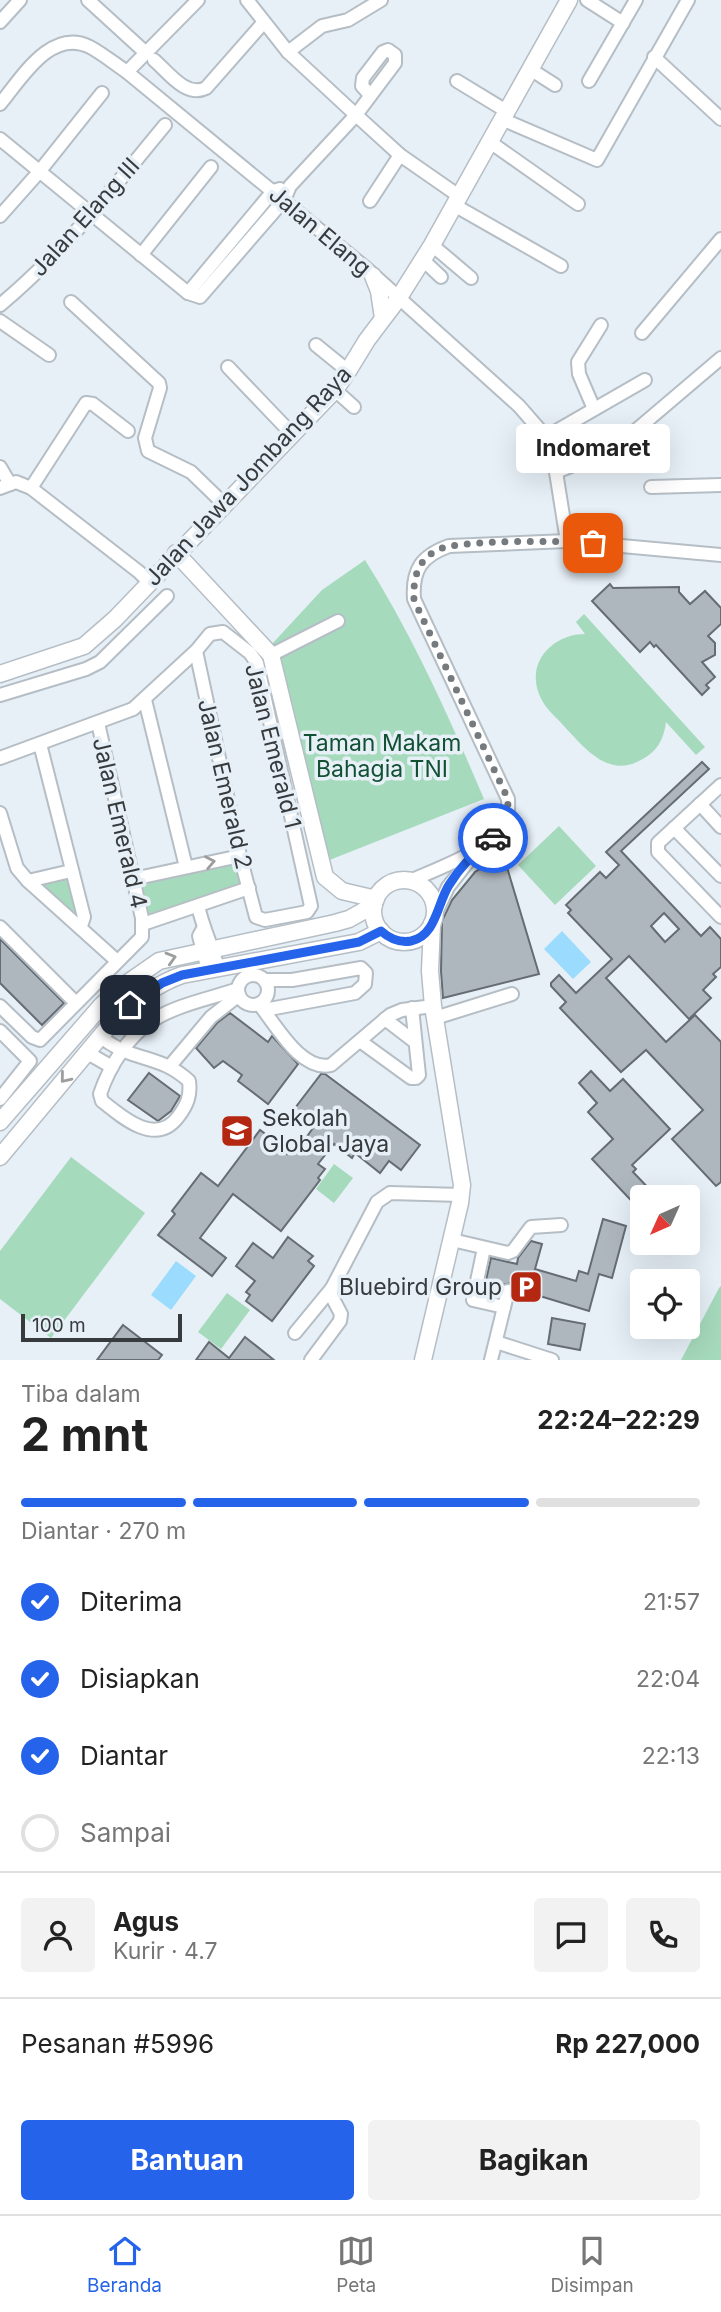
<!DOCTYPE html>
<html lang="id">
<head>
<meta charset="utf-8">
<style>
  body { margin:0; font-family:Inter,sans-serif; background:#f2f2f2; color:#222; height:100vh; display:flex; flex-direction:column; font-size:26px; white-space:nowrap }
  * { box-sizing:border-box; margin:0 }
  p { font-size:23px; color:#767676 }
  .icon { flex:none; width:38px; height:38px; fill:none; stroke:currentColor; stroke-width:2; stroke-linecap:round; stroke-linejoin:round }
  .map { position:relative; height:1360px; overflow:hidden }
  .drawer { display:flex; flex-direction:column; background:#fff; flex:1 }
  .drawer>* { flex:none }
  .needle { width:46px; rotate:225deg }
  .tools { position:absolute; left:630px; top:1185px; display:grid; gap:14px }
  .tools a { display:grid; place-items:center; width:70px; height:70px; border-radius:7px; background:#fff; box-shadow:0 7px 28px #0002; font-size:35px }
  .scale { position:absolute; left:21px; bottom:18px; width:161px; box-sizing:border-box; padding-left:7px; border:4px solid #373b3e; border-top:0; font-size:19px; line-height:24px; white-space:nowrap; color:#373b3e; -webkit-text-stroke:5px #e7f0f7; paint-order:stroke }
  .pin { position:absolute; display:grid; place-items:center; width:60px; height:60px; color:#fff; margin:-30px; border-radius:14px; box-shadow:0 4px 10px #0006 }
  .courier { position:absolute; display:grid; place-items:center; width:70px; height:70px; margin:-35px; border:5px solid #2563eb; border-radius:50%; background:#fff; color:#222; box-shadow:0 2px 9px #0007 }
  .bubble { position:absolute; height:49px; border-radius:7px; background:#fff; box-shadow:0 7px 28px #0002; font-size:23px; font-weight:700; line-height:49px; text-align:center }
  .overview em { font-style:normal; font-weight:700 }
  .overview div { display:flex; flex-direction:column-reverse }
  .overview { display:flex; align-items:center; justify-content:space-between; height:119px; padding:0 21px }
  h1 { font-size:46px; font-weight:700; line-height:52px }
  .bar { display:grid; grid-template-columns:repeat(4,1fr); gap:10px 7px; align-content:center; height:84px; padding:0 21px }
  .bar i { height:9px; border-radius:5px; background:#e0e0e0 }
  .bar .current { background:#2563eb }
  .bar p { grid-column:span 4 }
  .line { display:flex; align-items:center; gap:18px; padding:0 21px; border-top:2px solid #e0e0e0 }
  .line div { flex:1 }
  .round { display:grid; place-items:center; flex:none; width:74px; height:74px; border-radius:7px; background:#f2f2f2 }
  ol { padding:0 21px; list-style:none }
  li { display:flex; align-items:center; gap:21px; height:77px }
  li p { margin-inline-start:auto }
  li .icon { padding:7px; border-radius:50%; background:#2563eb; color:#fff; stroke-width:4 }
  li:last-child { color:#767676 }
  li i { width:38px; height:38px; border:4px solid #e0e0e0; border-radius:50% }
  .primary-button { display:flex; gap:14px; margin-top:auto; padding:14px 21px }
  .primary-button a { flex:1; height:80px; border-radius:7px; background:#2563eb; color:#fff; font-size:28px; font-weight:700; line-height:80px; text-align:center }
  .primary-button a+a { background:#f2f2f2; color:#222 }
  .dock { display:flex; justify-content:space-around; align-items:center; height:98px; border-top:2px solid #e0e0e0; background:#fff; font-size:19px; color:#767676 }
  .dock a { display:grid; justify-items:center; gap:4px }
  .dock .current { color:#2563eb }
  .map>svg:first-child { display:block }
  .green { fill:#a6dabc }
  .water { fill:#9bdcfe }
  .building { fill:#afb7be; stroke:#656d73; stroke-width:2; fill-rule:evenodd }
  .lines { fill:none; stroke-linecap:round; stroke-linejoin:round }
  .minor-casing { stroke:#b6bec5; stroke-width:16 }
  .major-casing { stroke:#b6bec5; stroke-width:19 }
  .minor { stroke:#fff; stroke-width:12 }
  .major { stroke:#fff; stroke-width:16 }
  .oneway { stroke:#9b9d9e }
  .done { stroke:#757a7f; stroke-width:7; stroke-dasharray:0 12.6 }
  .route { stroke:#2563eb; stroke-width:9 }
  .labels { text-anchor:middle; stroke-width:7; stroke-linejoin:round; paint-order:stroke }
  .street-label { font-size:23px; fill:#373b3e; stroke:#e7f0f7 }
  .park-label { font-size:23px; fill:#125034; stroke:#e7f0f7 }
  .poi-label { font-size:23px; fill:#373b3e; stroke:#e7f0f7; text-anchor:start }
</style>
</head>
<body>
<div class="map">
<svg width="721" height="1360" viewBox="0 0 721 1360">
  <rect width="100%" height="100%" fill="#e7f0f7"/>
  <!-- green -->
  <g class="green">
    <path d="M365,560C413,636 449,717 484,799L327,861L272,644L322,590Z"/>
    <path d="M584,614L705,747L696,755L666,722C664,739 657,752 641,760C607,779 583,746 562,724C554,715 543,706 539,694C526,661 554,634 585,634L576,622Z"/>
    <path d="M559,826L596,866L555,905L518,865Z"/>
    <path d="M240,856L249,888L143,924L133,879Z"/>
    <path d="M71,871L84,917L78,925L28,881Z"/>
    <path d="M71,1157L145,1213L51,1338L0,1299V1251Z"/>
    <path d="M334,1164L353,1178L334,1203L316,1189Z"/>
    <path d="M721,1286V1360H681L719,1288Z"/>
    <path d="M227,1293L250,1310L221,1349L198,1332Z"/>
  </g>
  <!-- water -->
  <g class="water">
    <path d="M562,931L591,962L573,979L544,949Z"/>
    <path d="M176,1261L196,1276L171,1310L151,1295Z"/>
  </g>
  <!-- building -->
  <g class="building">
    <path d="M610,584L613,588L679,587V592L690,604L705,591L721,608V624L708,636L715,643V655L702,662L715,677L706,685L709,688L702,695L656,645L654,647L650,642L640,652L592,601Z"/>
    <path d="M702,762L709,769L621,851L701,936L710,927L721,939V967L713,974L716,977L703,990L711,998L689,1019L629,956L606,978L666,1042L695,1015L721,1042V1182L716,1186L672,1139L703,1110L646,1050L621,1072L560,1008L566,1002L551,986V983L559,975L576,993L612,959L568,913L571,910L566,905L600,872L606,878L619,865L606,852ZM664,913L679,929L665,942L651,926Z"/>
    <path d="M503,854L539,974L443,998L441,971L442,921L452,900L475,872Z"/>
    <path d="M0,939L64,1003L42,1025L0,983Z"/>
    <path d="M230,1013L268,1042L272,1036L298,1064L268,1104L238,1081L242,1075L223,1061L214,1068L196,1048L217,1023Z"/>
    <path d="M591,1071L610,1091L623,1079L670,1129L632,1165L636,1169L633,1172L657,1197H642V1212L592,1159L613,1139L588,1112L597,1103L579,1083Z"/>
    <path d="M149,1073L180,1096L171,1111L158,1121L128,1100Z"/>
    <path d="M321,1074H325L420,1145L401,1170L389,1161L380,1173L355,1153L352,1158L334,1144L318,1164L325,1169L318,1178L320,1180L281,1231L233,1194L200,1238L226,1258L212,1276L158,1235L175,1214L172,1211L201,1173L218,1186L260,1130L272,1139L270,1141L287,1154L294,1145L298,1149L313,1128L292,1112Z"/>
    <path d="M603,1219L626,1226L612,1278L599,1274L589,1311L517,1289L511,1283L502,1285L486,1280L491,1258L517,1264L518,1258L531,1241L542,1244L535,1269L576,1281L579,1271L588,1274Z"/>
    <path d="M288,1237L313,1256L308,1261L314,1266L272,1321L246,1301L250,1295L246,1292L255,1281L236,1266L253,1243L273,1258Z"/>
    <path d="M552,1318L585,1324L580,1350L548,1344Z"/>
    <path d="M123,1325L162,1355L158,1360H97Z"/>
    <path d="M245,1337L274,1360H196L209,1342L229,1358Z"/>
  </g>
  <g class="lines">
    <defs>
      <g id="minor">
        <path d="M88,0L146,53"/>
        <path d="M247,0L288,52L356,115L400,155L459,196"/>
        <path d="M587,0L623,23"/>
        <path d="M0,22L20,0"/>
        <path d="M288,52L322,26L348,20L381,0"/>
        <path d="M654,57L721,119"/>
        <path d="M154,60C168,72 186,98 206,88L264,22"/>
        <path d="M530,69L555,85"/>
        <path d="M127,72L198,0"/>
        <path d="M457,81L508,112"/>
        <path d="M589,81L636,0"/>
        <path d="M0,104C21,79 51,27 90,47C103,54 115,64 127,72L367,269L519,406L546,437L556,472L567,541"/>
        <path d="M504,120L597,160L688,0"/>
        <path d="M0,139L188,293L200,297L284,200L290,186L356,115L395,63V55L388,50L383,52L363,78L362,86L370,95"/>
        <path d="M490,142L578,204"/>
        <path d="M370,201L400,155"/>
        <path d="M454,205L561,266"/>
        <path d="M0,216L39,172L102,93"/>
        <path d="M432,245L471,278"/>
        <path d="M141,255L211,167"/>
        <path d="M423,260L441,277"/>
        <path d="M188,293L273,191L280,189"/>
        <path d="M71,302L159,383L160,388L145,438L148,451L191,472L225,505"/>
        <path d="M0,305C63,253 113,188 165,125"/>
        <path d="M0,321L49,355"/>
        <path d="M642,333L721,239"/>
        <path d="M316,345L348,371"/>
        <path d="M228,367L292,434"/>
        <path d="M335,390L354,407"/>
        <path d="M594,409L579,374L578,362L601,325"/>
        <path d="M546,437L645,380"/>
        <path d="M0,467L10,484"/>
        <path d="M556,472L596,456L628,437L721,358"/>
        <path d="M651,487L721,485"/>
        <path d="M0,488L16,482L31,488L139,572L149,582"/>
        <path d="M31,488L86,403L93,404L128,431"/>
        <path d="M271,655L338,621"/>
        <path d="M0,695L86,669L100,662L167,596"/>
        <path d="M145,700L186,867"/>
        <path d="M40,744L84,917L82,923L78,925"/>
        <path d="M0,758L133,709L196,651L210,634L223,632L250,653L257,663L311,906L307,912L265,920L256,917L240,856L196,651"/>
        <path d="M721,785L658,843V852L721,917"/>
        <path d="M700,804L721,827"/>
        <path d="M0,813L17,868L28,881L117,961"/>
        <path d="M674,828L721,876"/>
        <path d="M133,879L240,856"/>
        <path d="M28,881L71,871"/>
        <path d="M410,881C436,869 495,849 506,821C509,814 508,807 508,799L414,599C412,570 421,556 449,546L567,541L721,555"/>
        <path d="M198,906C203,928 212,946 218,968"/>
        <path d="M434,917L448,887L474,854"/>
        <path d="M143,924L249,888"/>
        <path d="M0,927L76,1003"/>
        <path d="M203,929L199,936L208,970"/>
        <circle cx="253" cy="990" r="15"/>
        <path d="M259,1004C276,1025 301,1072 331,1065L390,1015L402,1010L433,1006"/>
        <path d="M0,1006L32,1037L40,1040L142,937V918L98,723"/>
        <path d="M264,1010L355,993L365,984L366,973L361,968L292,980H265"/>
        <path d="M435,1018L512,994"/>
        <path d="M385,1019L415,1042"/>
        <path d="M0,1031L30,1061L0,1099"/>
        <path d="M99,1037C107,1041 115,1047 124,1051C150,1061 167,1061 189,1081C191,1096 187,1105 178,1117C156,1146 124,1119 102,1101L100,1094C109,1067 129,1034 155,1019C177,1005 212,998 238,989"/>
        <path d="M360,1041L411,1078H416L419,1075L412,1008"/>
        <path d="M86,1052L112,1067"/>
        <path d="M170,1066L211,1017L239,995"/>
        <path d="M452,1240L508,1253L513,1251L531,1227L561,1225"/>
        <path d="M484,1248L473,1300L504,1307"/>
        <path d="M295,1333L332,1288"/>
        <path d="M496,1342L552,1360"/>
        <path d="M311,1360L340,1321L341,1314L331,1295L332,1288L377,1202L390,1193L461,1195"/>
        <path d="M491,1360L508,1291"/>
      </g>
      <g id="major">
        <path d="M373,276L379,291L383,318"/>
        <path d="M176,553L271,655L325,877L342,891L376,899"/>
        <path d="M0,674L84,646L115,619L335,390L348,371L367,340L398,299L432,245L569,0"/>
        <circle cx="404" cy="911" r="31"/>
        <path d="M0,1122L101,1006L123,986L159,961L335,923L349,919L374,905"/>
        <path d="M0,1157L115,1019C135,1001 156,984 182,975L359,942L381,931"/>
        <path d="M423,1360L460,1203L462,1185L433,1006L430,971L432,924"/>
      </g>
    </defs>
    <!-- minor casing -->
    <use href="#minor" class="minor-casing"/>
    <!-- major casing -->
    <use href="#major" class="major-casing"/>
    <!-- minor -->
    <use href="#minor" class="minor"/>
    <!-- major -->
    <use href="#major" class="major"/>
  </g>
  <!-- one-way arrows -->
  <defs><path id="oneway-chevron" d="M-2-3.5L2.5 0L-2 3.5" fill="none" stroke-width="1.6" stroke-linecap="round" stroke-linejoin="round" transform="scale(1.75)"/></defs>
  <g class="oneway">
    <use href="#oneway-chevron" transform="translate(210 862) rotate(-11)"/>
    <use href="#oneway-chevron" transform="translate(171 958) rotate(-16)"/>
    <use href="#oneway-chevron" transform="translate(65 1078) rotate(129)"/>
  </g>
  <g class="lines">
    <!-- done -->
    <path class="done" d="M493,838C505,826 508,816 508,799L414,600C413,578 417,561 437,550C458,539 566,541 593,543"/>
    <!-- route -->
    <path class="route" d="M130,1005L162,983L182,975L359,942L381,931C390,939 399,943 411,941C436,936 437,904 449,885C460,867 476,851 493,838"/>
  </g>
  <!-- icons -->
  <defs>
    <symbol id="school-square" viewBox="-11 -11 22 22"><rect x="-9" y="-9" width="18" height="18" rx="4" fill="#b42710" stroke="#e7f0f7"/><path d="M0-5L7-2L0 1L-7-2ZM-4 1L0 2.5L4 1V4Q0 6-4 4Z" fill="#fff"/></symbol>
    <symbol id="parking-square" viewBox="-11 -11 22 22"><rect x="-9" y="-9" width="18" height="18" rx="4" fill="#b42710" stroke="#e7f0f7"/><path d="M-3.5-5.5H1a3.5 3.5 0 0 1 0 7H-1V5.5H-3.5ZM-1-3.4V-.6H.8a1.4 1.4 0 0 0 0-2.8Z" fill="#fff"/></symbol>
  </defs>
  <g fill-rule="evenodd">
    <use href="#school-square" x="218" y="1112" width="38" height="38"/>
    <use href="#parking-square" x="507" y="1268" width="38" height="38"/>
  </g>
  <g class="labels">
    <!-- street labels -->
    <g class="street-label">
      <text transform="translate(85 217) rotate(-48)" y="8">Jalan Elang III</text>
      <text transform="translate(320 231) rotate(40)" y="8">Jalan Elang</text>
      <text transform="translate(248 476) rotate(-47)" y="8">Jalan Jawa Jombang Raya</text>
      <text transform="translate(273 746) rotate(76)" y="8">Jalan Emerald 1</text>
      <text transform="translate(225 784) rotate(77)" y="8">Jalan Emerald 2</text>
      <text transform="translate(120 823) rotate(77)" y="8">Jalan Emerald 4</text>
    </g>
    <!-- park labels -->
    <g class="park-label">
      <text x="382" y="751">Taman Makam<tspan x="382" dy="26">Bahagia TNI</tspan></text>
    </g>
    <!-- poi labels -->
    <g class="poi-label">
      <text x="262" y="1126">Sekolah<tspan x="262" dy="26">Global Jaya</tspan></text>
      <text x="502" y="1295" text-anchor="end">Bluebird Group</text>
    </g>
  </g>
</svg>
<div class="tools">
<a><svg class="needle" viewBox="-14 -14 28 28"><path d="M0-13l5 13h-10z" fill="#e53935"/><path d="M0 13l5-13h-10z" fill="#767676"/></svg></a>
<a><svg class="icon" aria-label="locate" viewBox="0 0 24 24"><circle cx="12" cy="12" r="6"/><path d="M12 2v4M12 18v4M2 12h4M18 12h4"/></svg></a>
</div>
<div class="scale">100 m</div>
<div class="pin" style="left:593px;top:543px;background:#ea580c"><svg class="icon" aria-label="bag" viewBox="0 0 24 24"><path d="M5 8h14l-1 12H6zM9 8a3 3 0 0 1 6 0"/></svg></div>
<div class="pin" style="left:130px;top:1005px;background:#1f2937"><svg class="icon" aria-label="home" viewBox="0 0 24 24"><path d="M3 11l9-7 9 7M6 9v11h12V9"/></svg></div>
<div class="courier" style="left:493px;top:838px"><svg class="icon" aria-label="car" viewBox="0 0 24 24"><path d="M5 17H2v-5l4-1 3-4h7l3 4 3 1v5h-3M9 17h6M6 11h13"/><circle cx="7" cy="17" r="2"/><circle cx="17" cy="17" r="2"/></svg></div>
<div class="bubble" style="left:516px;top:424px;width:154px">Indomaret</div>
</div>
<section class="drawer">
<div class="overview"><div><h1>2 mnt</h1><p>Tiba dalam</p></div><em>22:24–22:29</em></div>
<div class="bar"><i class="current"></i><i class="current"></i><i class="current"></i><i></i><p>Diantar · 270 m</p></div>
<ol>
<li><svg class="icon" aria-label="check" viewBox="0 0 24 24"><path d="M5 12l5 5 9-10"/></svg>Diterima<p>21:57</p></li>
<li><svg class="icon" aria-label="check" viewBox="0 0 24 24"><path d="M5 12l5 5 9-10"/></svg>Disiapkan<p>22:04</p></li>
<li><svg class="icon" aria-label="check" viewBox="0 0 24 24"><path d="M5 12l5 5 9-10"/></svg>Diantar<p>22:13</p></li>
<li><i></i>Sampai</li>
</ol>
<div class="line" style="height:126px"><a class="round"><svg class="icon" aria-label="person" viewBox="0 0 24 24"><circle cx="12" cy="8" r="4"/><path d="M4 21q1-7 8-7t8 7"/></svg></a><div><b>Agus</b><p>Kurir · 4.7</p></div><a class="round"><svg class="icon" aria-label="chat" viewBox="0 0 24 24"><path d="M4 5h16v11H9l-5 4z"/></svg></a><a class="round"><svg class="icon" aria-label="phone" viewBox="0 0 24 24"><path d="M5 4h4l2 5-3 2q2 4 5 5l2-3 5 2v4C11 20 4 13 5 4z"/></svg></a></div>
<div class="line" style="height:91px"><div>Pesanan #5996</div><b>Rp 227,000</b></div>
<div class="primary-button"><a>Bantuan</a><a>Bagikan</a></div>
</section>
<nav class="dock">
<a class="current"><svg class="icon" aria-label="home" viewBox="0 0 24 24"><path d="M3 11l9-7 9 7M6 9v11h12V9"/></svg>Beranda</a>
<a><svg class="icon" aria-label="map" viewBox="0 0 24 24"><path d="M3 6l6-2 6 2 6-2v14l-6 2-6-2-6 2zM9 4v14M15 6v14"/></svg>Peta</a>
<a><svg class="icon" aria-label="saved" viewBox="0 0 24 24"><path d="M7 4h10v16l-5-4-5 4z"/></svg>Disimpan</a>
</nav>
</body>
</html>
